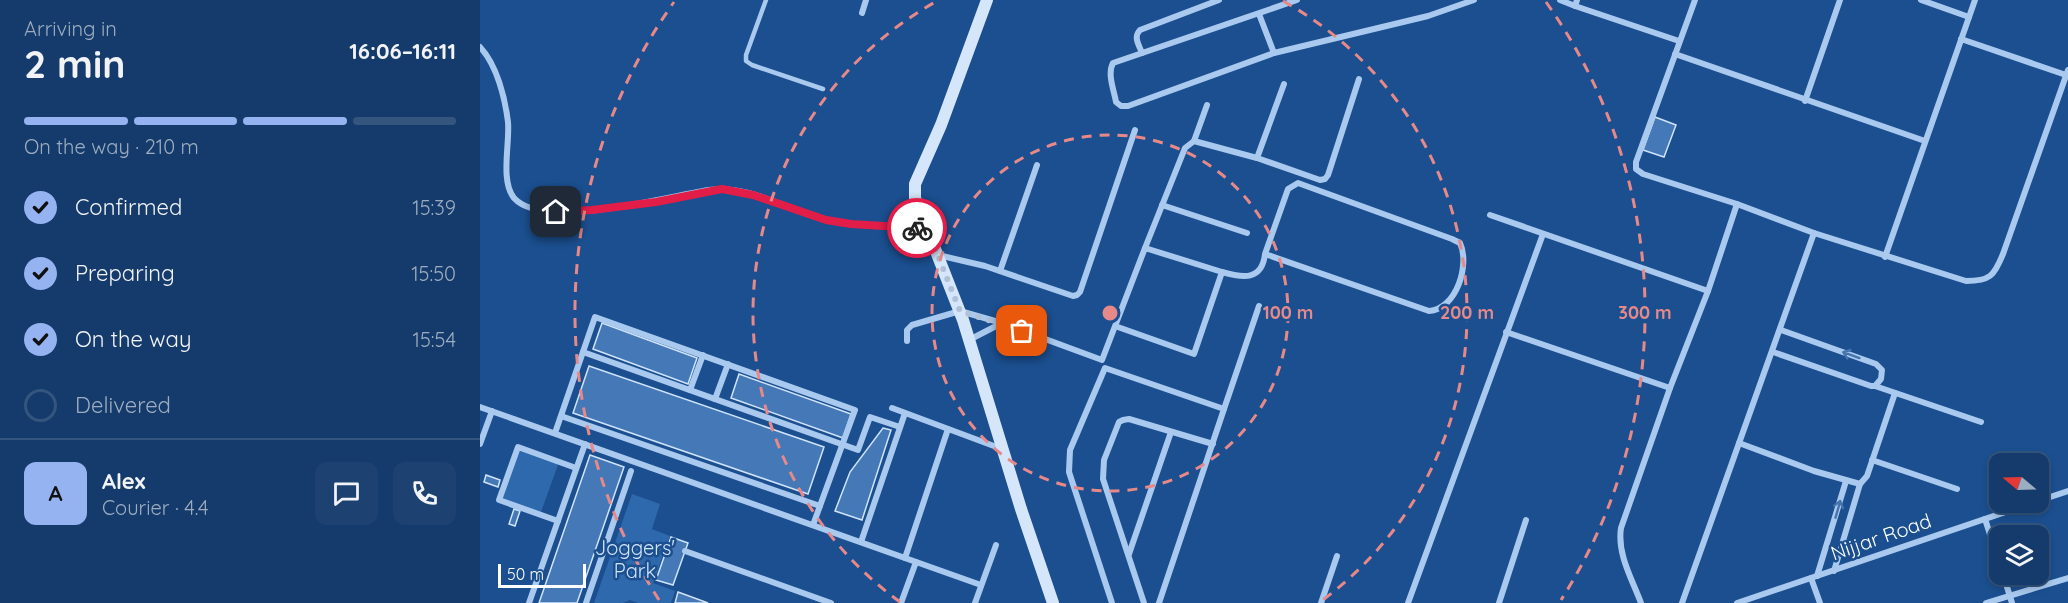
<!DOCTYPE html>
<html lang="en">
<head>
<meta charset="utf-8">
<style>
  body { margin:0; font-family:Quicksand,sans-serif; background:#1d4271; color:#f1f3f6; height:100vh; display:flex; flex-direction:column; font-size:22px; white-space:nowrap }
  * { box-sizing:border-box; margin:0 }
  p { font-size:20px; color:#9dadc1 }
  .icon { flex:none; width:33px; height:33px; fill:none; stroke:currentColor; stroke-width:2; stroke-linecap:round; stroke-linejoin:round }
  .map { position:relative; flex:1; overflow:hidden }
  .sheet { display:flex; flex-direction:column; background:#143b6b; width:480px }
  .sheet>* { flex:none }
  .needle { width:39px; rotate:289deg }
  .tools { position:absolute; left:1509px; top:453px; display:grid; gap:12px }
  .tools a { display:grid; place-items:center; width:60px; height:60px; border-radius:12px; background:#143b6b; box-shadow:0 3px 9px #0003,0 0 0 2px #33557e; font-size:30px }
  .scale { position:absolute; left:18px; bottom:15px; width:88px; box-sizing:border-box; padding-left:6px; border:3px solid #fff; border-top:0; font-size:16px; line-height:21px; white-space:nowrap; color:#fff; -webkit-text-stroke:4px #1b4f8f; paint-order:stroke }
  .pin { position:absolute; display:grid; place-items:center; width:51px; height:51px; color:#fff; margin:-26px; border-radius:12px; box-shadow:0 3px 9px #0006 }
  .courier { position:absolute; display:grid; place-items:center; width:60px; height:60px; margin:-30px; border:4px solid #e11d48; border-radius:50%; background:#fff; color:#222; box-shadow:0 2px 8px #0007 }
  .headline em { font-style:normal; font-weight:700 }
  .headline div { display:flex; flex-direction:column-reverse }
  .headline { display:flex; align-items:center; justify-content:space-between; height:102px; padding:0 24px }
  h1 { font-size:39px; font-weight:700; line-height:45px }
  .bar { display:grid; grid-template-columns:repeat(4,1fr); gap:9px 6px; align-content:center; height:72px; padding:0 24px }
  .bar i { height:8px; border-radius:4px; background:#33557e }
  .bar .current { background:#95b2f1 }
  .bar p { grid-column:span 4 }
  .line { display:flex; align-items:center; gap:15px; padding:0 24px; border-top:2px solid #33557e }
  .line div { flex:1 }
  .round { display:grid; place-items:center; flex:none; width:63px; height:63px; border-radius:12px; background:#1d4271 }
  ol { padding:0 24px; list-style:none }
  li { display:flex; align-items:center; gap:18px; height:66px }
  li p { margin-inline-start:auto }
  li .icon { padding:6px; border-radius:50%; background:#95b2f1; color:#111; stroke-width:4 }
  li:last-child { color:#9dadc1 }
  li i { width:33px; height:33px; border:3px solid #33557e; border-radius:50% }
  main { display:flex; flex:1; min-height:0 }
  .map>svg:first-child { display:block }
  .green { fill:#2e69ad }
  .building { fill:#4478b7; stroke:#cfe3fa; stroke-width:1.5 }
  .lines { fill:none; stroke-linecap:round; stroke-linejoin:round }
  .lane { stroke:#a9c9ee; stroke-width:4.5 }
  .street { stroke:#a9c9ee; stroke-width:6 }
  .secondary { stroke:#d6e6fa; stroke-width:12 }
  .oneway { stroke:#4674ac }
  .done { stroke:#afc1d8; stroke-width:6; stroke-dasharray:0 10.8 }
  .route { stroke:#e11d48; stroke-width:8 }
  .ring { fill:none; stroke:#e88989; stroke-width:3; stroke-dasharray:10 8 }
  .labels { text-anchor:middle; stroke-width:5; stroke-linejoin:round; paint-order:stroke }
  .street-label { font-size:20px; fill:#fff; stroke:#1b4f8f }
  .park-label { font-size:20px; fill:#cfe3fa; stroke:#1b4f8f }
  .centre { fill:#e88989; stroke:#1b4f8f; stroke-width:3 }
  .ring-label { font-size:18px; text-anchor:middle; font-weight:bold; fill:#e88989; stroke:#1b4f8f; stroke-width:5; stroke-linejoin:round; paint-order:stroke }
</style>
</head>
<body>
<main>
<section class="sheet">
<div class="headline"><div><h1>2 min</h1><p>Arriving in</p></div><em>16:06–16:11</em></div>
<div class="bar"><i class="current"></i><i class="current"></i><i class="current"></i><i></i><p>On the way · 210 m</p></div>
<ol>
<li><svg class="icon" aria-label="check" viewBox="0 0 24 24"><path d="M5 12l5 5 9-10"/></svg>Confirmed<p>15:39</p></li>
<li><svg class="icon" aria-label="check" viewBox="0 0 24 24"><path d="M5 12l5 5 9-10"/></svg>Preparing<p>15:50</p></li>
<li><svg class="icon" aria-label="check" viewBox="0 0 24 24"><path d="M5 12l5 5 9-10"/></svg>On the way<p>15:54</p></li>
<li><i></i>Delivered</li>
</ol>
<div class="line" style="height:108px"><b class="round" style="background:#95b2f1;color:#111">A</b><div><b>Alex</b><p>Courier · 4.4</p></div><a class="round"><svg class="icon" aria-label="chat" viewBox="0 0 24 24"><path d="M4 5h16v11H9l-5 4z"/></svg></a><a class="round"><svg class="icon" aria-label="phone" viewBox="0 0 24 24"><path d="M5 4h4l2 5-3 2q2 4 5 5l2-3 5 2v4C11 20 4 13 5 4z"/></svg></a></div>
</section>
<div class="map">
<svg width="1588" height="603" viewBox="0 0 1588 603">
  <rect width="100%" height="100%" fill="#1b4f8f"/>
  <!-- green -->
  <g class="green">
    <path d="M38,447L79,462L60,515L19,500Z"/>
    <path d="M152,494L180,504L172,529L190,536L173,583L195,591L191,603H158L150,600L143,603H114Z"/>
  </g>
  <!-- building -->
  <g class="building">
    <path d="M1175,117L1196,125L1184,157L1163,150Z"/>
    <path d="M122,323L217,358L208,384L113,349Z"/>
    <path d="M109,366L344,447L328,494L93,413Z"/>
    <path d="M259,374L371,414L363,438L251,398Z"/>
    <path d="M403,428L411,430L382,520L355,511L370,472Z"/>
    <path d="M110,455L144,467L97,603H59Z"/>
    <path d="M6,475L20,480L18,487L4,482Z"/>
    <path d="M34,509L40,511L35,526L29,524Z"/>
    <path d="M191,537L208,543L193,585L176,580Z"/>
    <path d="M198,592L228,603H195Z"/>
  </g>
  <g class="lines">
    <!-- lane -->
    <path class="lane" d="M286,0L266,55V61L272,65L343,89"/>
    <!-- street -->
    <g class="street">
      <path d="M817,0L633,63C627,74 634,90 636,102L641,106H648L794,53L948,16L994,0"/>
      <path d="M1080,0L1095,6"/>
      <path d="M1097,0L1095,6L1199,41"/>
      <path d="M1441,0L1489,17"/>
      <path d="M382,13L386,0"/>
      <path d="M779,14L794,53"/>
      <path d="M1481,39L1586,75"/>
      <path d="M0,47C17,65 25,98 28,122C30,143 20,181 34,198C63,231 189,196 229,190C269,184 309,211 347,220C379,227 413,226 446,228"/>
      <path d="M662,53C659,45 653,37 660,30L739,0"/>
      <path d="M1195,54L1445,141"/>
      <path d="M1325,101L1360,0"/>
      <path d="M714,141L727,105"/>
      <path d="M777,158L804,84"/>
      <path d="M682,205L767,233"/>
      <path d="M1010,215L1228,291"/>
      <path d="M1334,233L1486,281C1510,281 1514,276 1523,254L1588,70"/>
      <path d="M665,248L705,148L714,141L777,158L840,180L845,179L848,175L879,79"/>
      <path d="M458,255L505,266L593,296L597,295L600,292L655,130"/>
      <path d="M1405,257L1495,0"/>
      <path d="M520,271L557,165"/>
      <path d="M742,272C763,278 782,281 785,254L808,189L818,183L972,239L980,243C990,264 977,309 949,311L785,254"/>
      <path d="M1026,332L1190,388"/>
      <path d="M489,340L522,323"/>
      <path d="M427,341V330L432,325L480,311L522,323L622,360L665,248L742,272L714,354L635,326"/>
      <path d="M103,352L378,450L390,417L420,427"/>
      <path d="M1293,352L1391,386H1395L1401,379L1402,370L1396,364L1301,330"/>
      <path d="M1395,386L1501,422"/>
      <path d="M210,390L223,355"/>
      <path d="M235,399L248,364"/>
      <path d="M0,407L501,585"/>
      <path d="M412,408L522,449"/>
      <path d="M744,409L779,306"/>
      <path d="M81,416L340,506"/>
      <path d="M75,433L115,317L375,410L333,525"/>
      <path d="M1259,443L1334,471L1380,484L1387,476L1415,393"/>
      <path d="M0,444L12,411"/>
      <path d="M1392,460L1477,489"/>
      <path d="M1558,501L1588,491"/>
      <path d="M1505,519L1520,565"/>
      <path d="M78,521L19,500L38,447L96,468"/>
      <path d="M381,542L425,413"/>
      <path d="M205,551L351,603"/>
      <path d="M649,554L691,432"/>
      <path d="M425,558L468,429"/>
      <path d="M1354,571L1380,484"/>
      <path d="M1523,574L1532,603"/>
      <path d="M1337,576L1366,481"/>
      <path d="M1331,578L1340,603"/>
      <path d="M49,603L105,444"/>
      <path d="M106,603L151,471"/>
      <path d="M421,603L436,562"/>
      <path d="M495,603L516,545"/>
      <path d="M632,603L589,472L590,450L625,368L744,409L679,603"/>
      <path d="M664,603L623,479L624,460L639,422L643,420L649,419L733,444"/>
      <path d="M841,603L857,556"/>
      <path d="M928,603L1063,234"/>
      <path d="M1019,603L1046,520"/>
      <path d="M1161,603C1152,579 1137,554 1141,528L1190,388L1228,291L1257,204"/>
      <path d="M1202,603L1334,233L1257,204L1163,174L1156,169V162L1215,0"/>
      <path d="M1257,603L1555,502"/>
      <path d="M1506,603L1588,578"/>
    </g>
    <!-- secondary -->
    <path class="secondary" d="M507,0L461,125L435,184V198L483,320L541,509L573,603"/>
  </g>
  <!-- one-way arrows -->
  <defs><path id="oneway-shaft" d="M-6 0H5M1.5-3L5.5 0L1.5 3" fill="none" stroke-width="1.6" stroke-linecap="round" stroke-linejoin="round" transform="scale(1.5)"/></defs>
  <g class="oneway">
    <use href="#oneway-shaft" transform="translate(1371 355) rotate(-160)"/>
    <use href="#oneway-shaft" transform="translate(1358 509) rotate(-74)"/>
  </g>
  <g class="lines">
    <!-- done -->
    <path class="done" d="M437,228H447L480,311L542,331"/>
    <!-- route -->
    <path class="route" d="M76,212L112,210L176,202L242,189L273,195L346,220L371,224L437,228"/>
  </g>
  <!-- distance rings -->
  <g class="ring">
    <circle cx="630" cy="313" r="178"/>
    <path d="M420 602A357 357 0 0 1 457 1M803 1A357 357 0 0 1 840 602"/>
    <path d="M179 600A535 535 0 0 1 194 2M1066 2A535 535 0 0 1 1081 600"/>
  </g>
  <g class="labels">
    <!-- street labels -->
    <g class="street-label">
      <text transform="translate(1401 537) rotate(-19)" y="7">Nijjar Road</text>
    </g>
    <!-- park labels -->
    <g class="park-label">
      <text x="155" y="555">Joggers'<tspan x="155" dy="23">Park</tspan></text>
    </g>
  </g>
  <circle cx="630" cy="313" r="9" class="centre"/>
  <g class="ring-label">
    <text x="808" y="319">100 m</text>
    <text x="987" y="319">200 m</text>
    <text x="1165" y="319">300 m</text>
  </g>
</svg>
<div class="tools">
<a><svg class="needle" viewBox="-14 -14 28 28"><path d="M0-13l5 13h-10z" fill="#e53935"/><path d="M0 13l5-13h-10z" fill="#9dadc1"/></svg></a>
<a><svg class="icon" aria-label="layers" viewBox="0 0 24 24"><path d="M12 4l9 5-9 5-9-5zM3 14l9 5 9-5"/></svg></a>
</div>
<div class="scale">50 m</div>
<div class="pin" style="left:542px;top:331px;background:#ea580c"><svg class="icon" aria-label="bag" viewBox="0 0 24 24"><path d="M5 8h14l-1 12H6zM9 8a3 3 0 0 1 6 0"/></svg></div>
<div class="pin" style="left:76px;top:212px;background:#1f2937"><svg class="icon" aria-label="home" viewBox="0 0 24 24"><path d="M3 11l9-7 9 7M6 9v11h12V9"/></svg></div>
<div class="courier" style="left:437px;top:228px"><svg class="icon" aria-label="bike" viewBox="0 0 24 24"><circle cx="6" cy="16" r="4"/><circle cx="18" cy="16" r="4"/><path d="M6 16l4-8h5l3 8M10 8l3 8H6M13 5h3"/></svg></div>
</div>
</main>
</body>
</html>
